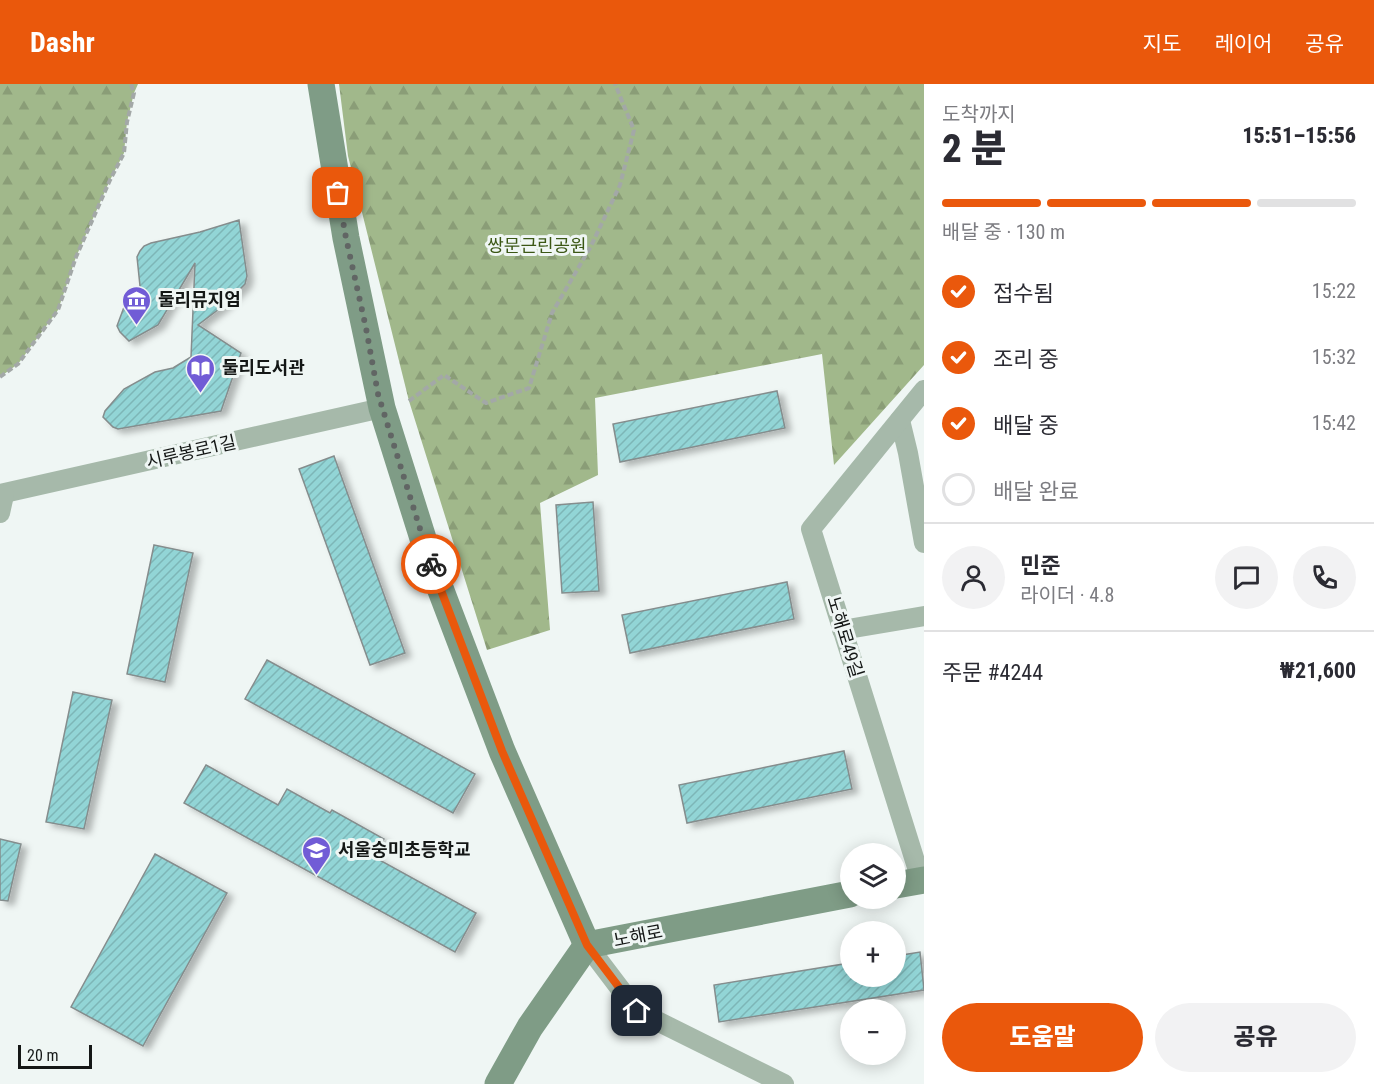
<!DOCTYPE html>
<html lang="ko">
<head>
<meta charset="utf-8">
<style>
  body { margin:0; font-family:"Roboto Condensed","Noto Sans KR",sans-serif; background:#f2f2f3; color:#2b2b33; height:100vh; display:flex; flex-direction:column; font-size:22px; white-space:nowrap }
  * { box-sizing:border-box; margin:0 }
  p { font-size:20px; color:#7c7c81 }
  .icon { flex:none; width:33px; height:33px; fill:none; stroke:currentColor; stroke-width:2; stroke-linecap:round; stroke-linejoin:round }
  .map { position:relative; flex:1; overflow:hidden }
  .details { display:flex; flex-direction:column; background:#fff; width:450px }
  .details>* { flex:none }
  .tools { position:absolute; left:840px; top:759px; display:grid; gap:12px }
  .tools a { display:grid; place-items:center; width:66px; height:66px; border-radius:50%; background:#fff; box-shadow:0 3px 15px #0003; font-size:30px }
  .scale { position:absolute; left:18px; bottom:15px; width:74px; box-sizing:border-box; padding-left:6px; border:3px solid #141716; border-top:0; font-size:16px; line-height:21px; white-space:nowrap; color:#141716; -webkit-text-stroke:4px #eff6f4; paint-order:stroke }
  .pin { position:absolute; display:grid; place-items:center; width:51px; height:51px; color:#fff; margin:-26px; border-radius:12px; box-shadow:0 3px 9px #0006 }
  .courier { position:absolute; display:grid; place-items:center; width:60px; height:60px; margin:-30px; border:4px solid #ea580c; border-radius:50%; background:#fff; color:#222; box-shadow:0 2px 8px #0007 }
  .head em { font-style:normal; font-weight:800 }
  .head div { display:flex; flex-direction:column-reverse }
  .head { display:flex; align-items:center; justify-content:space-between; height:102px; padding:0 18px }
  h1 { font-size:39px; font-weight:800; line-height:45px }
  .bar { display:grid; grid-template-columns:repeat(4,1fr); gap:9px 6px; align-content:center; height:72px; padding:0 18px }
  .bar i { height:8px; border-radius:4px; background:#e1e1e2 }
  .bar .selected { background:#ea580c }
  .bar p { grid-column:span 4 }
  .line { display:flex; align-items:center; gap:15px; padding:0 18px; border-top:2px solid #e1e1e2 }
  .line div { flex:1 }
  .round { display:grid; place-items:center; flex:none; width:63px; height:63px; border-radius:32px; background:#f2f2f3 }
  ol { padding:0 18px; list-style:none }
  li { display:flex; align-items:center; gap:18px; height:66px }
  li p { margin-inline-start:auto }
  li .icon { padding:6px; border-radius:50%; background:#ea580c; color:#fff; stroke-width:4 }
  li:last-child { color:#7c7c81 }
  li i { width:33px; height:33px; border:3px solid #e1e1e2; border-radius:50% }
  .primary-button { display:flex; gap:12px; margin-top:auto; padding:12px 18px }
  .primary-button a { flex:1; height:69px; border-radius:36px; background:#ea580c; color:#fff; font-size:24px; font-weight:800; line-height:69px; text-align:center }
  .primary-button a+a { background:#f2f2f3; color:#2b2b33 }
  header { display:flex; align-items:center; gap:36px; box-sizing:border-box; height:84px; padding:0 30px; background:#ea580c; color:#fff }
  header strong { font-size:28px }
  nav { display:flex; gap:33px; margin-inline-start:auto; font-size:21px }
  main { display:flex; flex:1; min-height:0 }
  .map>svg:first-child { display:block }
  .forest { fill:url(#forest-firs) }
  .building { fill:url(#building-hatch); stroke:#858d8d; stroke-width:1.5; filter:url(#shadow) }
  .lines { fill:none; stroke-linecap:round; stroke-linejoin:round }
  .path { stroke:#a3a8a7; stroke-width:4; stroke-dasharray:6 3; stroke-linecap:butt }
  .street { stroke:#a6b9aa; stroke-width:20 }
  .secondary { stroke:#7f9c86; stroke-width:27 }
  .done { stroke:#616564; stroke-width:6; stroke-dasharray:0 10.8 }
  .route { stroke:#ea580c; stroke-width:8 }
  .labels { text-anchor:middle; stroke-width:6; stroke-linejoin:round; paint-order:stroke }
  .park-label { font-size:18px; fill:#3b5715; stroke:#eff6f4 }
  .poi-label { font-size:18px; font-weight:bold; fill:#141716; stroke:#eff6f4; text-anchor:start }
  .street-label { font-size:18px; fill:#141716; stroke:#eff6f4 }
</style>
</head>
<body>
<header>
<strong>Dashr</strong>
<nav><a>지도</a><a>레이어</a><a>공유</a></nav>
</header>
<main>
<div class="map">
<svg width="924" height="1000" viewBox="0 0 924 1000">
  <defs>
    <pattern id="forest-firs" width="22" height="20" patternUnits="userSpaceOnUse" patternTransform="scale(1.5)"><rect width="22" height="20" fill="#a1b88b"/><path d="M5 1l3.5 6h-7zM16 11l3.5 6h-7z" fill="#8a9d77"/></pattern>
    <pattern id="building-hatch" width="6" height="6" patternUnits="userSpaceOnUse" patternTransform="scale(1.5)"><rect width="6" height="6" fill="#92d5d6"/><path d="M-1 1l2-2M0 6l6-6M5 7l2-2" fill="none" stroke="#7db6b7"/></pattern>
    <filter id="shadow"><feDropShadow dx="6" dy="4" stdDeviation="3" flood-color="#0004"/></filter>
  </defs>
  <rect width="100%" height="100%" fill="#eff6f4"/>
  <!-- forest -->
  <g class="forest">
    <path d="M0,0H138L134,9L127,38L124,69L110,96L76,173L58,226L18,280L0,293Z"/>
    <path d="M339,0H924V281L834,381L822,270L595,314L598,391L540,419L550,546L487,566L409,317L348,72Z"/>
  </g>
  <!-- building -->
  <g class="building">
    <path d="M239,136L247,192L245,200L223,222L198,241L241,269L221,327L118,345L113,343L103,333L105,327L124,305L155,288L173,284L191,273L195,179L158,241L129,257L120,248L117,242L124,223L140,202L137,173L140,167L144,162L151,159L200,148Z"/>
    <path d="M777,307L785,344L620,378L613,340Z"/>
    <path d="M334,372L405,569L370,581L299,385Z"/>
    <path d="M593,418L599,507L562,509L556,421Z"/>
    <path d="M154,461L193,469L165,598L127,590Z"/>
    <path d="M787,498L794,535L630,569L622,531Z"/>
    <path d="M267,576L475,690L453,729L245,615Z"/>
    <path d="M73,608L112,616L84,745L46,738Z"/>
    <path d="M844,667L852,705L687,739L679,701Z"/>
    <path d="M206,681L278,721L287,705L330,729L332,726L384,755L374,773L476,829L455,868L184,719Z"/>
    <path d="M0,755L21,760L8,817L0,816Z"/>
    <path d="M155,770L227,809L143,962L71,923Z"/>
    <path d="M920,868L924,906L719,938L714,901L850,879V892H896V872Z"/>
  </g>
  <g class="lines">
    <!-- path -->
    <g class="path">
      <path d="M0,293L18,280L58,226L76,173L110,96L124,69L127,38L134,9L131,0"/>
      <path d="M409,317L444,291L486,319L529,304L552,229L591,162L620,101L634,46L615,0"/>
    </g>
    <!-- street -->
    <g class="street">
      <path d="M900,336L908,369L924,459"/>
      <path d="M0,410L382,324"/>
      <path d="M0,429L4,411"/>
      <path d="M842,546L924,532"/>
      <path d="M921,796L811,445L924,306"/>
      <path d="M587,861L637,927L784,1000"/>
    </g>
    <!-- secondary -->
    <g class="secondary">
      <path d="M321,0L346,154L382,324L432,483L502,667L587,861"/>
      <path d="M896,801L924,796"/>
      <path d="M498,1000L530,943L587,861L850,810"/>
    </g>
  </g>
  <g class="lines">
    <!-- done -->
    <path class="done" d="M338,109L346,154L366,244L378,310L431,480"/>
    <!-- route -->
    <path class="route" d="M431,480L502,667L587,861L637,927"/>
  </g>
  <!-- icons -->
  <defs>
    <symbol id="museum-pin" viewBox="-11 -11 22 30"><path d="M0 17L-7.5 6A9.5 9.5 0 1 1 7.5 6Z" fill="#715cd6" stroke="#eff6f4"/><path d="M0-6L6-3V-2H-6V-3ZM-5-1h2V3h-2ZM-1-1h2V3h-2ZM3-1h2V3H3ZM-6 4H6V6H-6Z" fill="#fff"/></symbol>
    <symbol id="library-pin" viewBox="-11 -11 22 30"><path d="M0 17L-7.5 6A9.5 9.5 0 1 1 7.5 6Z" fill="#715cd6" stroke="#eff6f4"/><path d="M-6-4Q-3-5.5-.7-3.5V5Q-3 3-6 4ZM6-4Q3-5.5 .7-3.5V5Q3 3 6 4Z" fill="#fff"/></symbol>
    <symbol id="school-pin" viewBox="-11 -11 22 30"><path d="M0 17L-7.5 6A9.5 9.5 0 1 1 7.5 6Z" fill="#715cd6" stroke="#eff6f4"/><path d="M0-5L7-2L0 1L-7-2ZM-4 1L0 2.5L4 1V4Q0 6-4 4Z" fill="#fff"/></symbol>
  </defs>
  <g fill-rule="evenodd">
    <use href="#museum-pin" x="120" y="200" width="33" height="45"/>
    <use href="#library-pin" x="184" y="268" width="33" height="45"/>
    <use href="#school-pin" x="300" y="750" width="33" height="45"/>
  </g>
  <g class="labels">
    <!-- park labels -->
    <g class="park-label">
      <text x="537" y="168">쌍문근린공원</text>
    </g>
    <!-- poi labels -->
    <g class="poi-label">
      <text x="158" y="222">둘리뮤지엄</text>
      <text x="222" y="290">둘리도서관</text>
      <text x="338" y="772">서울숭미초등학교</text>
    </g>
    <!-- street labels -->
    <g class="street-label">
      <text transform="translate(191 368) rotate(-13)" y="6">시루봉로1길</text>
      <text transform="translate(845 553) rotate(73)" y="6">노해로49길</text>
      <text transform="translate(638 852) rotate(-11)" y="6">노해로</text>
    </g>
  </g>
</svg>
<div class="tools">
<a><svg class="icon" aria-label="layers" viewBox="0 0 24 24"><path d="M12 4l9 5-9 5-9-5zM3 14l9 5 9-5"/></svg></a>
<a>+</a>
<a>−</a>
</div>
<div class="scale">20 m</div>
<div class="pin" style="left:338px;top:109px;background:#ea580c"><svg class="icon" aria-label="bag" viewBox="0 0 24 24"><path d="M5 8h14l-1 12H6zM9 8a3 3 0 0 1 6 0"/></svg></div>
<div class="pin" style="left:637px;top:927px;background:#1f2937"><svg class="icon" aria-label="home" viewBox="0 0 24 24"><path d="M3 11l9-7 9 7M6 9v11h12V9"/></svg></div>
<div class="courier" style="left:431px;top:480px"><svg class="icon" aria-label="bike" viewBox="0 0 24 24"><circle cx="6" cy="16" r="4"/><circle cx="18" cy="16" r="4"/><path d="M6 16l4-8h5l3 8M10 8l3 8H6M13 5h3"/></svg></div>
</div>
<section class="details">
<div class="head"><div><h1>2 분</h1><p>도착까지</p></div><em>15:51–15:56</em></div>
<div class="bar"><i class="selected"></i><i class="selected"></i><i class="selected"></i><i></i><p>배달 중 · 130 m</p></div>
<ol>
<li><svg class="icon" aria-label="check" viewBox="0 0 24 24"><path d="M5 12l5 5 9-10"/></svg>접수됨<p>15:22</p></li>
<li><svg class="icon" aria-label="check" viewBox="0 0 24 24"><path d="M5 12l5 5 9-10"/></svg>조리 중<p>15:32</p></li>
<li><svg class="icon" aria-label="check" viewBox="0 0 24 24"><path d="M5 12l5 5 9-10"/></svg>배달 중<p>15:42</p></li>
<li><i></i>배달 완료</li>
</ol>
<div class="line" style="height:108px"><a class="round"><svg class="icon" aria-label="person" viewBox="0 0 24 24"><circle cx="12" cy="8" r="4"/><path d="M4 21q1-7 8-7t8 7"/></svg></a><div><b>민준</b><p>라이더 · 4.8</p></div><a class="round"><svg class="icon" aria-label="chat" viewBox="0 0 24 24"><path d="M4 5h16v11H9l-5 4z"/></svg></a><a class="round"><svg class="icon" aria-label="phone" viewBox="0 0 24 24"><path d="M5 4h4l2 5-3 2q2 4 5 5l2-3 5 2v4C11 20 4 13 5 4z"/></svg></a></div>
<div class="line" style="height:78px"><div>주문 #4244</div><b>₩21,600</b></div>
<div class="primary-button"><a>도움말</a><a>공유</a></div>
</section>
</main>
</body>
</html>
